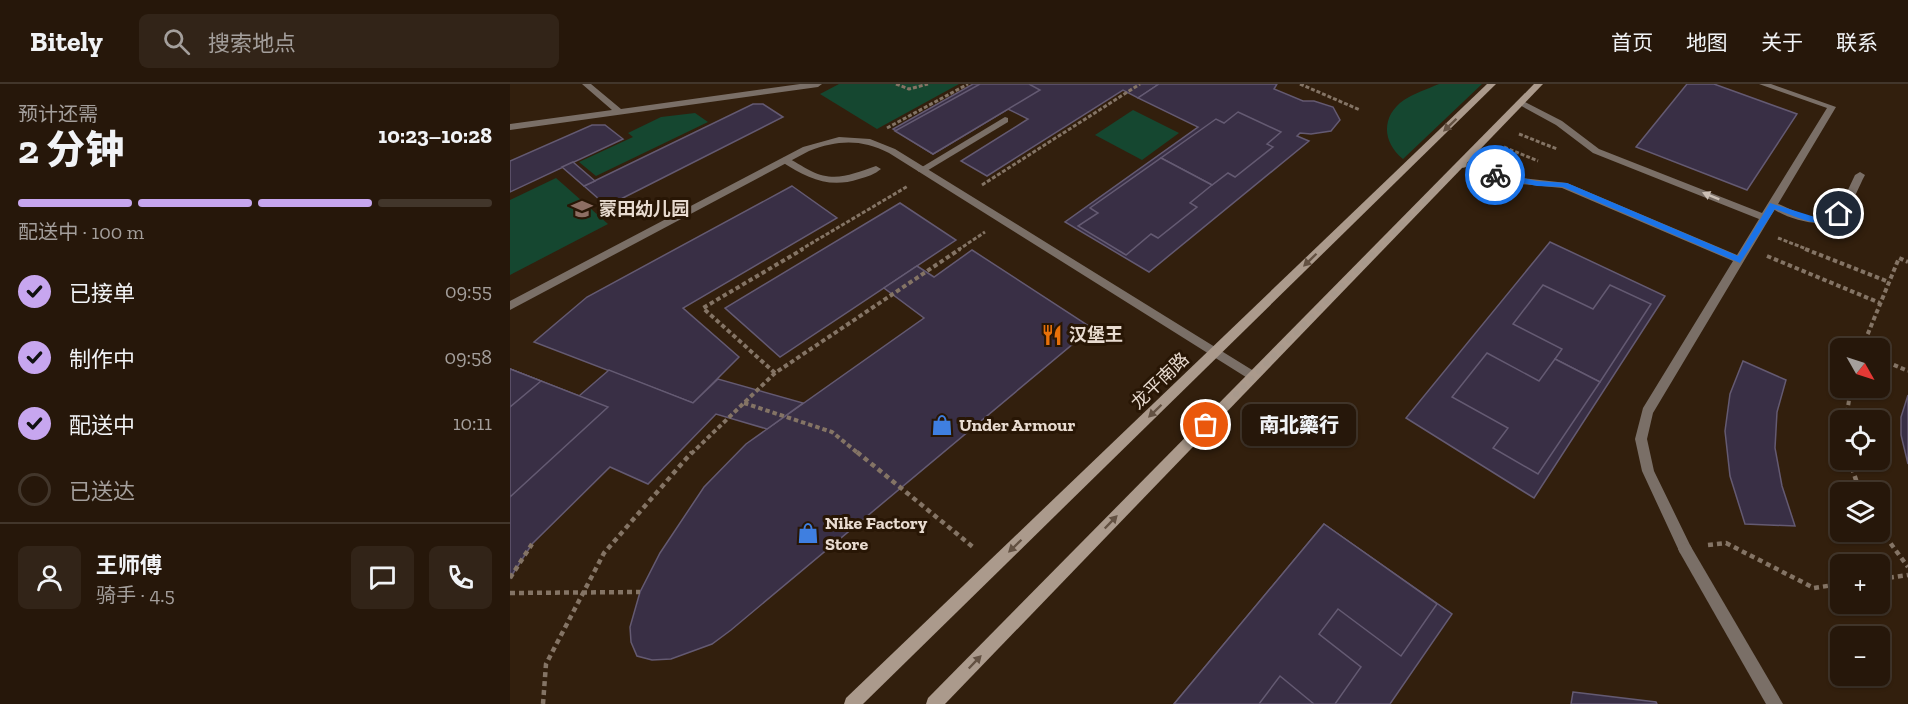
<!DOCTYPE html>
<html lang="zh">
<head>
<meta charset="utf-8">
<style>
  body { margin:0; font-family:"Zilla Slab","Noto Sans SC",serif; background:#322418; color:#f1f3f6; height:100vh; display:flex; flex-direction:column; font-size:22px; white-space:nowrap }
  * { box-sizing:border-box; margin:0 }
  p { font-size:20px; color:#a49f9c }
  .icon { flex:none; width:33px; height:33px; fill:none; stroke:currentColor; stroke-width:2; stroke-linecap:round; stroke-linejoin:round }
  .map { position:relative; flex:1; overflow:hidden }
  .panel { display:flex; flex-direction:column; background:#26170a; width:510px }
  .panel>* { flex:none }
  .needle { width:39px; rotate:129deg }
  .tools { position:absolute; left:1320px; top:254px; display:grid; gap:12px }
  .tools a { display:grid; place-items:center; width:60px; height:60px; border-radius:9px; background:#26170a; box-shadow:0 2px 4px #0004,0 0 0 2px #42362b; font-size:30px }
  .pin { position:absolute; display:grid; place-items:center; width:51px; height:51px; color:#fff; margin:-26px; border:3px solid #fff; border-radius:50%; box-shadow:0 2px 6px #0007 }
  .courier { position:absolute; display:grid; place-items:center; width:60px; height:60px; margin:-30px; border:4px solid #1a73e8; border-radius:50%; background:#fff; color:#222; box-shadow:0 2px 8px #0007 }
  .bubble { position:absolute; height:42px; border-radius:9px; background:#26170a; box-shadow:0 2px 4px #0004,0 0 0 2px #42362b; font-size:20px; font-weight:800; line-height:42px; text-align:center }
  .overview em { font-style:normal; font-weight:800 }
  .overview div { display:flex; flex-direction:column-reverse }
  .overview { display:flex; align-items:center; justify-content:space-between; height:102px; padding:0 18px }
  h1 { font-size:39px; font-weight:800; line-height:45px }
  .bar { display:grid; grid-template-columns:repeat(4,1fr); gap:9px 6px; align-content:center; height:72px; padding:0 18px }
  .bar i { height:8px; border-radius:4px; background:#42362b }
  .bar .selected { background:#c7a6ef }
  .bar p { grid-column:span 4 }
  .line { display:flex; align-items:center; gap:15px; padding:0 18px; border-top:2px solid #42362b }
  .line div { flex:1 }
  .round { display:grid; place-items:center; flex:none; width:63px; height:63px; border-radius:9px; background:#322418 }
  ol { padding:0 18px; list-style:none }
  li { display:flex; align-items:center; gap:18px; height:66px }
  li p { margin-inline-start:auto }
  li .icon { padding:6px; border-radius:50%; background:#c7a6ef; color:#111; stroke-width:4 }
  li:last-child { color:#a49f9c }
  li i { width:33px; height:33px; border:3px solid #42362b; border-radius:50% }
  header { display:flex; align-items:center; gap:36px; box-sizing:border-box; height:84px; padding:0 30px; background:#26170a; border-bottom:2px solid #42362b }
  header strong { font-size:28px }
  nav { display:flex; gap:33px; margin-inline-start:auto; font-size:21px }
  .search { width:420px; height:54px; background:#322418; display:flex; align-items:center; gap:15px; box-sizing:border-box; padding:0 21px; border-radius:9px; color:#a49f9c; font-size:22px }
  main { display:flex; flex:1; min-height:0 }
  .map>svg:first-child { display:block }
  .green { fill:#154730 }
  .building { fill:#392f45; stroke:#645a72; stroke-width:1.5 }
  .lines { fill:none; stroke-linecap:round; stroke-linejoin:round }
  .path-far2 { stroke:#847465; stroke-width:3; stroke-dasharray:4 2; stroke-linecap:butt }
  .path-far1 { stroke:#847465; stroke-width:4; stroke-dasharray:4.5 3; stroke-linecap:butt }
  .path { stroke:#847465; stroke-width:4.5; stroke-dasharray:5 4; stroke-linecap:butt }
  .service { fill:#7a6f67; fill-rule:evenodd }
  .minor { fill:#7a6f67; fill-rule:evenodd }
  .tertiary { fill:#7a6f67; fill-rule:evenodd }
  .secondary { fill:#ab9a8c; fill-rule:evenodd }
  .path-bridge { stroke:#847465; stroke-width:4.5; stroke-dasharray:5 4; stroke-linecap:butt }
  .oneway { fill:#635142 }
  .oneway2 { fill:#ccc0b6 }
  .route { fill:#1a73e8 }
  .done { stroke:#a8998c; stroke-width:6; stroke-dasharray:0 10.8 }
  .labels { text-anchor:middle; stroke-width:6; stroke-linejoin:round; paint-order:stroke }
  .poi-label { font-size:18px; font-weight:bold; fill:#e8dbd0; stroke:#281605; text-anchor:start }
  .street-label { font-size:18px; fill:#e8dbd0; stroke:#281605 }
</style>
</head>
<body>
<header>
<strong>Bitely</strong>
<div class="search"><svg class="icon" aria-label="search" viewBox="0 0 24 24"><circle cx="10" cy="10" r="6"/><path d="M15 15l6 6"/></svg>搜索地点</div>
<nav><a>首页</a><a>地图</a><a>关于</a><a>联系</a></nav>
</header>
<main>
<section class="panel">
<div class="overview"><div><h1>2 分钟</h1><p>预计还需</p></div><em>10:23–10:28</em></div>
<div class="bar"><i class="selected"></i><i class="selected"></i><i class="selected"></i><i></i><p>配送中 · 100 m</p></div>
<ol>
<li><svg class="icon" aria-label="check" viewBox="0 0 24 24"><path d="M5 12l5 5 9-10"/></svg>已接单<p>09:55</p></li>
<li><svg class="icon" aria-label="check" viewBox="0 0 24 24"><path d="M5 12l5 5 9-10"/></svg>制作中<p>09:58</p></li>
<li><svg class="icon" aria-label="check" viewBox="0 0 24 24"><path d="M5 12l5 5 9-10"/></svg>配送中<p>10:11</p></li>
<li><i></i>已送达</li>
</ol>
<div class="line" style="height:108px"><a class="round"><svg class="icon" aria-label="person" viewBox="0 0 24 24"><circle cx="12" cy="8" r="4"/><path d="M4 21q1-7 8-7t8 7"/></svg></a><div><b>王师傅</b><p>骑手 · 4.5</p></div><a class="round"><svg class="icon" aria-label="chat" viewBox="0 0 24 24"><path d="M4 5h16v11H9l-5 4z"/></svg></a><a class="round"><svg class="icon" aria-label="phone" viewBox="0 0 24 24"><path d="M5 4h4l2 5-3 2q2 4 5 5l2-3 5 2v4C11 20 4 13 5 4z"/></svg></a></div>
</section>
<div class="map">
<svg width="1398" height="620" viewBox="0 0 1398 620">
  <rect width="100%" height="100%" fill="#321f0d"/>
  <!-- green -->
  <g class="green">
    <path d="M329,0H449L367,45L310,10Z"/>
    <path d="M929,0H972L893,75C872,58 871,32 894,16C905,9 917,5 929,0Z"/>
    <path d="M623,26L669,49L632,76L585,51Z"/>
    <path d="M185,29L198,38L86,92L69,78L123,53L118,49L151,33Z"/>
    <path d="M46,94L98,140L0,191V116Z"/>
  </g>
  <!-- building -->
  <g class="building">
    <path d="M463,0H649L628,14L613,6L477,92L451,77L518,35L498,25L423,70L383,45Z"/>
    <path d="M470,0H519L530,6L423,70L385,47Z"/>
    <path d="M649,0H767L764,5L793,17H804L823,23L830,36L821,47L801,50L790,49L787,52L799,57L639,188L555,138L688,43L628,14Z"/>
    <path d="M1177,0H1204L1287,30L1237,106L1126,63Z"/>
    <path d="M243,20H253L273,33L97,122L74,102Z"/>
    <path d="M728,28L771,48L757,60L763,63L725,93L718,89L702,101L651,74L706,35L714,39Z"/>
    <path d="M82,41H95L113,55L0,108V77Z"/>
    <path d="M651,74L702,101L680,119L687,123L648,154L641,150L616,171L568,142L588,129L580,124Z"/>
    <path d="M63,78L85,97L74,102L52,83Z"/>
    <path d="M282,102L327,134L173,224L229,273L183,319L24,258L77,213Z"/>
    <path d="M390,119L446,156L270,273L215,224Z"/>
    <path d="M1040,158L1155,212L1024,414L896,334Z"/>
    <path d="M462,166L582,244L221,546L202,560L161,575L142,576L127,572L121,558L120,543L130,508L150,469L194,403L236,360L414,234L374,204L407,182L424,193Z"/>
    <path d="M1033,201L1083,225L1100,201L1141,220L1090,298L1045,275L1052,265L1003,240Z"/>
    <path d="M977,269L1029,297L1045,275L1090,298L1028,390L983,364L998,344L942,313Z"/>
    <path d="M1233,277L1276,296L1267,328L1265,364L1272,402L1285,442L1235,440L1220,392L1215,347L1220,310Z"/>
    <path d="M0,285L69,312L99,286L183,319L208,295L293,319L257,345L206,330L138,400L100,383L22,460L0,494Z"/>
    <path d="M0,285L98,323L0,413Z"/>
    <path d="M0,285L31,297L0,323Z"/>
    <path d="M1398,311V380L1391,351V333Z"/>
    <path d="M814,440L942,530L880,620H664Z"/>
    <path d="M814,440L927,520L891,572L828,525L809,550L851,583L825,620H804L770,592L749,620H664Z"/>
    <path d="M1063,608L1146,618L1147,620H1061Z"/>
  </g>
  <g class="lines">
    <!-- path-far2 -->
    <g class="path-far2">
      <path d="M386,0L399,5L418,0"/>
      <path d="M790,0L850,26"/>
      <path d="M377,44L458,0"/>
      <path d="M1009,50L1047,65"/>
      <path d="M994,63L1028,77"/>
      <path d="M472,101L630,0"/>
      <path d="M1268,154L1299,166"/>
      <path d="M290,166L398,102"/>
      <path d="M448,166L475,148"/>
    </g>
    <!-- path-far1 -->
    <g class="path-far1">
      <path d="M1295,165L1379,198"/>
      <path d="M1257,172L1370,219"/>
      <path d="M1352,264L1389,174L1398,178"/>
      <path d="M1370,275L1398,287"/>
      <path d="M265,289L193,224L293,165"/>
      <path d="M234,319L322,348L349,370"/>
      <path d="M1336,336L1341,303"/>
      <path d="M181,370L265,289L450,165"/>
    </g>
    <!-- path -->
    <g class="path">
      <path d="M347,368L463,463"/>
      <path d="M1339,375L1350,408"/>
      <path d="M1370,445L1398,483"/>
      <path d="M1198,461L1216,459L1304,504L1330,500"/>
      <path d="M0,494L22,460"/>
      <path d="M1370,495L1398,491"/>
      <path d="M33,620L36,580L94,469L182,368"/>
    </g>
    <!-- service -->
    <g class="service">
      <path d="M495,33L498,34V38L415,88H409L407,86Z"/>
      <path d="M275,73C284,76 292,83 301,87C325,99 342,90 366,82L371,85C365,90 357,93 349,95C319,105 297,94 272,78L270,76Z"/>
      <path d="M1350,88L1355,91C1349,102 1341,124 1332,132C1316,148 1272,134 1258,121L1263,118C1279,123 1309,144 1325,128C1332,121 1340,101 1345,91Z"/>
    </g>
    <!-- minor -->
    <g class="minor">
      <path d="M72,0H81L111,25L290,0H312L308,3L0,46V40L102,26Z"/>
      <path d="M1249,0H1261L1326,23L1143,329L1137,355L1144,387L1182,465L1180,469L1175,471L1170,469L1132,387L1125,355L1133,324L1223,177L1052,104L1001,99L946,80L951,77L1002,93L1057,99L1227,171L1249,135L1083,69L1046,41L1006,19L1013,17L1052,37L1089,65L1252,129L1317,24Z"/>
    </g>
    <!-- tertiary -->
    <g class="tertiary">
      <path d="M329,53L360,55L385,65L747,289L749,292L747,295H739L379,69C351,55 328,56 299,67L0,226V217L293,63Z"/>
      <path d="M1175,459L1180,461L1273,620H1256L1170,469L1168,465L1170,461Z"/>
    </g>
    <!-- secondary -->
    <g class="secondary">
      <path d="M977,0H986L353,620H334L336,614Z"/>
      <path d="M1024,0H1033L435,620H416L418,614Z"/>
    </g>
    <!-- path-bridge -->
    <path class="path-bridge" d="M0,509L130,508"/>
  </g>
  <!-- one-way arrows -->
  <defs><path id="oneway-solid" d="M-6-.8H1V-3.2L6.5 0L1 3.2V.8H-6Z" transform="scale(1.5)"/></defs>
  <g class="oneway">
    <use href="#oneway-solid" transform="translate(940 41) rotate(136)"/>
    <use href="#oneway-solid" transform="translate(800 176) rotate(136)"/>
    <use href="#oneway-solid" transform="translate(645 327) rotate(136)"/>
    <use href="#oneway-solid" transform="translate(601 438) rotate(-46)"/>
    <use href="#oneway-solid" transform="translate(505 462) rotate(136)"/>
    <use href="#oneway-solid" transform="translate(465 578) rotate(-46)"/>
  </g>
  <use class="oneway2" href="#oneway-solid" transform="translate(1201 112) rotate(-158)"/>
  <!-- route -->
  <path class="route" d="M985,88L1027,97L1057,99L1228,172L1260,119L1308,134L1329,128L1333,130C1316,150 1285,132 1265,125L1230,179L1053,103L1027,102L983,93Z"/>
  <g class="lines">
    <!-- done -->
    <path class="done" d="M696,341L951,80L985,91"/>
  </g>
  <!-- icons -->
  <defs>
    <symbol id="school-bare" viewBox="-9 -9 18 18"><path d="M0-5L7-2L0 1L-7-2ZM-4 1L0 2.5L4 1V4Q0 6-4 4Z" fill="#8d6e63" stroke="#281605" stroke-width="2.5" paint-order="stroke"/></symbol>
    <symbol id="restaurant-bare" viewBox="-9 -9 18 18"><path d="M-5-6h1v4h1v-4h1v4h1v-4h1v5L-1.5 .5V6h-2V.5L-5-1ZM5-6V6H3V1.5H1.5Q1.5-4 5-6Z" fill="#e8710a" stroke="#281605" stroke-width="2.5" paint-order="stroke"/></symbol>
    <symbol id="shop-bare" viewBox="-9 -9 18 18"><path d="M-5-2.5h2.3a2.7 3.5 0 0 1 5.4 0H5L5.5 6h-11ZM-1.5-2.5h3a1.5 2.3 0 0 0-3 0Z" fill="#3f7fe0" stroke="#281605" stroke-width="2.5" paint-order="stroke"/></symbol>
  </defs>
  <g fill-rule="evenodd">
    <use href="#school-bare" x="57" y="110" width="30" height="30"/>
    <use href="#restaurant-bare" x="527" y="236" width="30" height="30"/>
    <use href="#shop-bare" x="417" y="326" width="30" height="30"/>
    <use href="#shop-bare" x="283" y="434" width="30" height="30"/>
  </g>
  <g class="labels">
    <!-- poi labels -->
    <g class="poi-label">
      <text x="89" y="131">蒙田幼儿园</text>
      <text x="559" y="257">汉堡王</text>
      <text x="449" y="347">Under Armour</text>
      <text x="315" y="445">Nike Factory<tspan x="315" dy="21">Store</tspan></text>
    </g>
    <!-- street labels -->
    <g class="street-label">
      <text transform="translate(650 297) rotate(-44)" y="6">龙平南路</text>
    </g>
  </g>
</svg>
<div class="tools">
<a><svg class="needle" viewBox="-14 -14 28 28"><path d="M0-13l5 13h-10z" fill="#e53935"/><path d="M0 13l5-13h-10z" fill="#a49f9c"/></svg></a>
<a><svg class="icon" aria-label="locate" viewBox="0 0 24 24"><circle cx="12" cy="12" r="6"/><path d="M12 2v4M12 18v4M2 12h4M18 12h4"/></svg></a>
<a><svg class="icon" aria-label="layers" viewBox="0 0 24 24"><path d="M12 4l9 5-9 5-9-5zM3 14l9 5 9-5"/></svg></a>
<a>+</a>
<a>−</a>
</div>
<div class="pin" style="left:696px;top:341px;background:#ea580c"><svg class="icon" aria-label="bag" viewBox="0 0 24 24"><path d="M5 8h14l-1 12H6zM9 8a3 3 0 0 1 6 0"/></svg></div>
<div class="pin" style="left:1329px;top:130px;background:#1f2937"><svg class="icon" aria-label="home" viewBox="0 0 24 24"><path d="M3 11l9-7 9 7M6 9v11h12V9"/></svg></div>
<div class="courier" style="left:985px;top:91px"><svg class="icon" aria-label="bike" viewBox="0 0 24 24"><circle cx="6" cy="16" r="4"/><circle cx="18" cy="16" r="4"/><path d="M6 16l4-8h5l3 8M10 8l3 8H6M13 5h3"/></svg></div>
<div class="bubble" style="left:732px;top:320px;width:114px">南北藥行</div>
</div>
</main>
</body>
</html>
